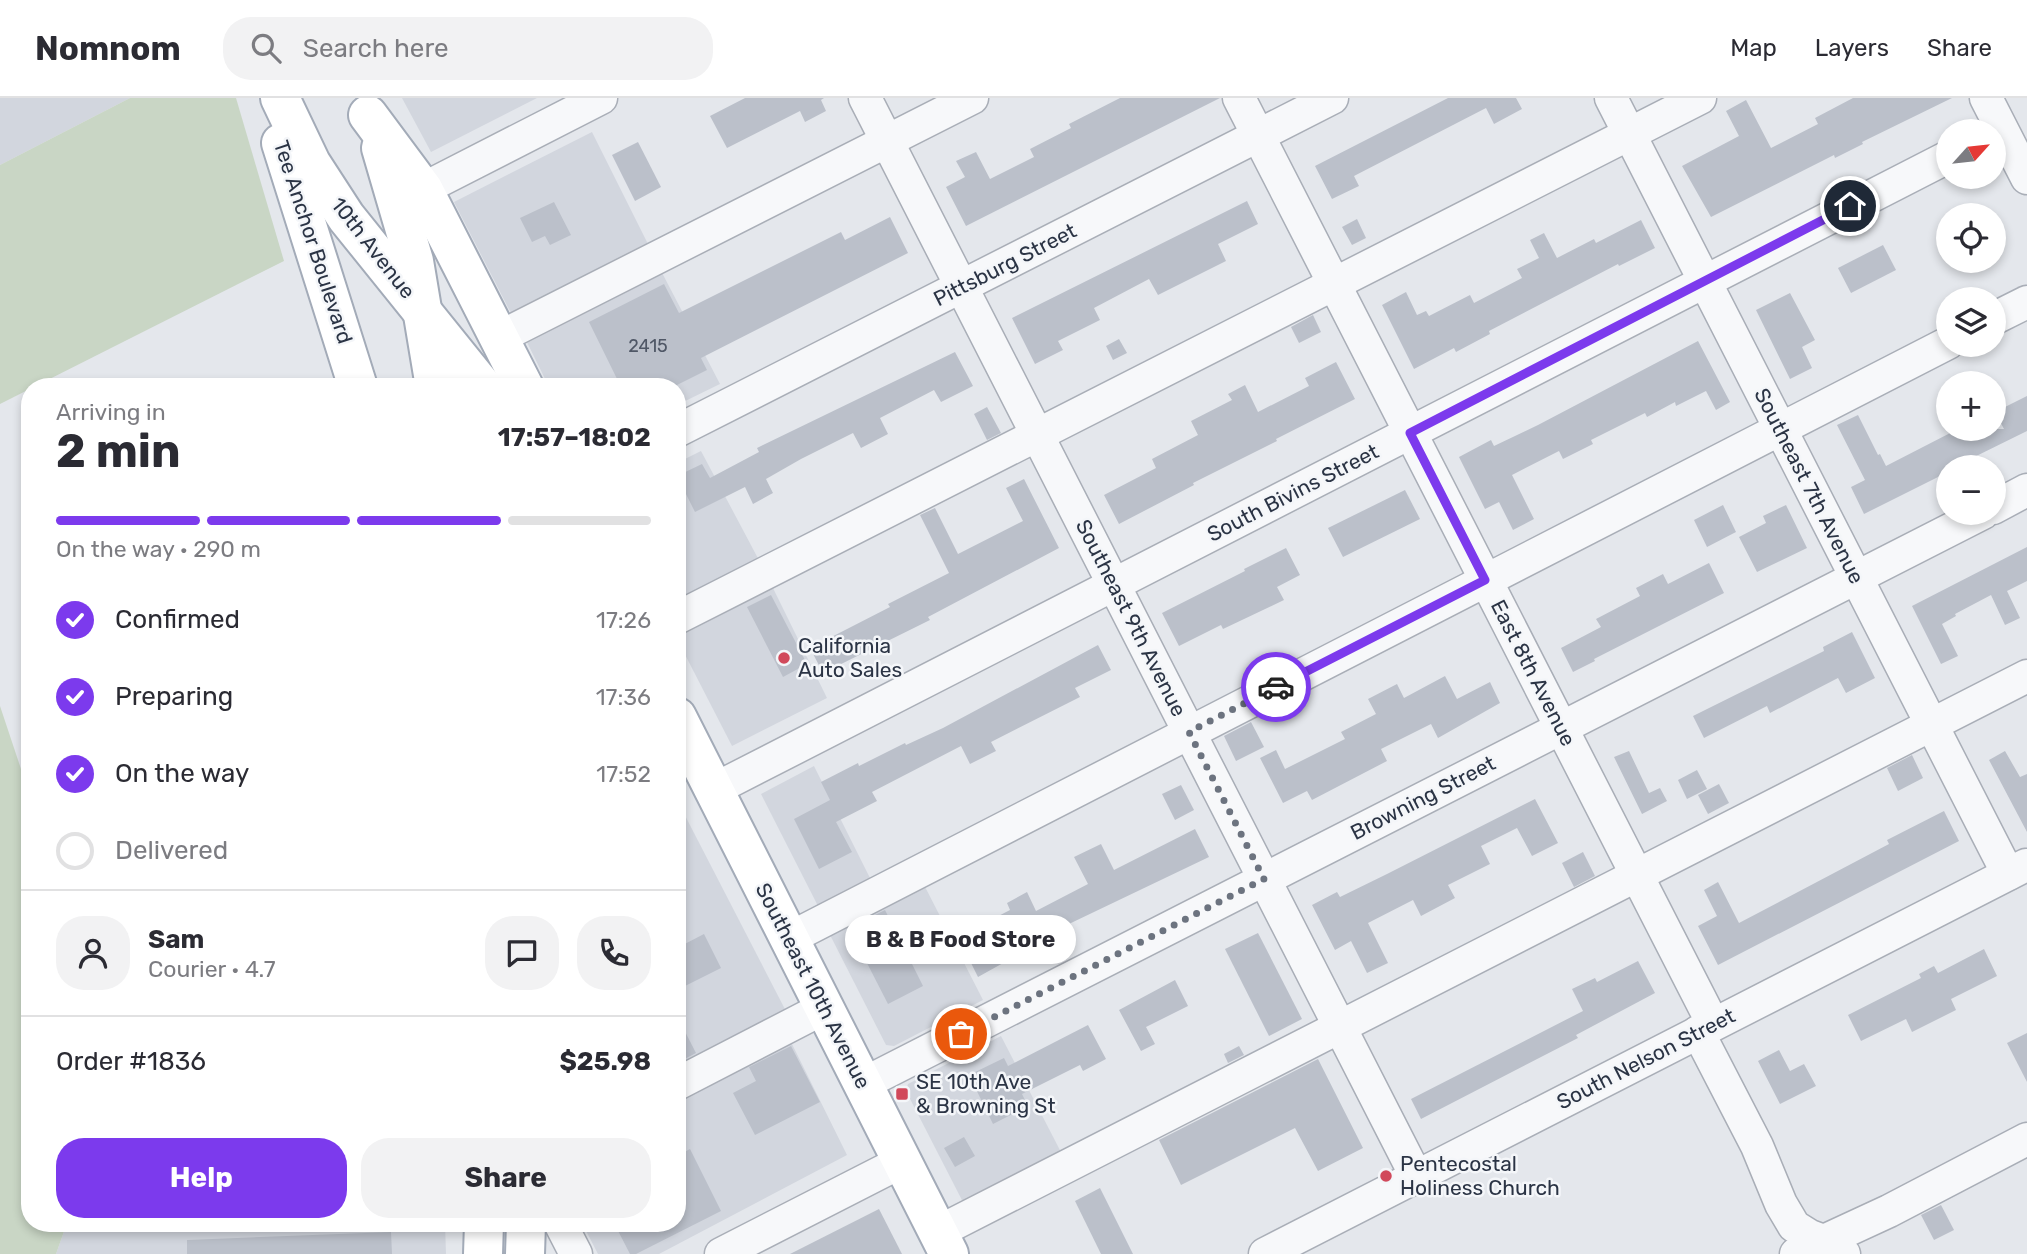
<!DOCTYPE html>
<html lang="en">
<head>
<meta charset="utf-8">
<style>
  body { margin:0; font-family:Rubik,sans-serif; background:#f2f2f3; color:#2b2b33; height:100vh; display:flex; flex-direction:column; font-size:26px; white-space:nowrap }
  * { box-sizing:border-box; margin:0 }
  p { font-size:23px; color:#7c7c81 }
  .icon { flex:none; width:38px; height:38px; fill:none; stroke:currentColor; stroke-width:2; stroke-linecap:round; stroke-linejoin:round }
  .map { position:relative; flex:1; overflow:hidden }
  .side { position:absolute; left:21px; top:280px; width:665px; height:854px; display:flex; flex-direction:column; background:#fff; border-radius:28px; box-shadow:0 4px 10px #0003 }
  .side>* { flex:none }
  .needle { width:46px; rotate:63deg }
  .buttons { position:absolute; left:1936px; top:21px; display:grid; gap:14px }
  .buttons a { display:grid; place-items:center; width:70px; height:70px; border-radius:50%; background:#fff; box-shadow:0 4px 10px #0003; font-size:35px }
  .pin { position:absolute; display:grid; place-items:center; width:60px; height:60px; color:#fff; margin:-30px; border:4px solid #fff; border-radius:50%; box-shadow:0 2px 7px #0007 }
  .courier { position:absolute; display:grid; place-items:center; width:70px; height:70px; margin:-35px; border:5px solid #7c3aed; border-radius:50%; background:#fff; color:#222; box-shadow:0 2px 9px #0007 }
  .bubble { position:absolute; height:49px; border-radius:24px; background:#fff; box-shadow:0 4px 10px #0003; font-size:23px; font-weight:700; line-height:49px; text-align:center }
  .headline em { font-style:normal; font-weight:700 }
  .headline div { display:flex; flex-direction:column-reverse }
  .headline { display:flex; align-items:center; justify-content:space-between; height:119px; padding:0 35px }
  h1 { font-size:46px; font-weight:700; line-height:52px }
  .bar { display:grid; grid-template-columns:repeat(4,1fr); gap:10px 7px; align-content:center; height:84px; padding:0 35px }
  .bar i { height:9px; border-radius:5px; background:#e1e1e2 }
  .bar .active { background:#7c3aed }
  .bar p { grid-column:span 4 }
  .line { display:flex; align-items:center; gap:18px; padding:0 35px; border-top:2px solid #e1e1e2 }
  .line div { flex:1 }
  .round { display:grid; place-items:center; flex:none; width:74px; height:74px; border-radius:28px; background:#f2f2f3 }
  ol { padding:0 35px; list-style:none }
  li { display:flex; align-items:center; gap:21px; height:77px }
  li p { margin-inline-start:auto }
  li .icon { padding:7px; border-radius:50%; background:#7c3aed; color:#fff; stroke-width:4 }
  li:last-child { color:#7c7c81 }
  li i { width:38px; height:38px; border:4px solid #e1e1e2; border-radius:50% }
  .button { display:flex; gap:14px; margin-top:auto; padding:14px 35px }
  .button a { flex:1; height:80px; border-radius:28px; background:#7c3aed; color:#fff; font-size:28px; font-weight:700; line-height:80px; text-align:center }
  .button a+a { background:#f2f2f3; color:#2b2b33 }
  header { display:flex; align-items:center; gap:42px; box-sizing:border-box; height:98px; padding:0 35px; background:#fff; border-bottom:2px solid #e1e1e2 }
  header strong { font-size:33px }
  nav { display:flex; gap:38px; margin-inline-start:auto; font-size:24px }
  .search { width:490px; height:63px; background:#f2f2f3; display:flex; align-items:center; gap:18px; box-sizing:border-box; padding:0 24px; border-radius:28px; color:#7c7c81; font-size:26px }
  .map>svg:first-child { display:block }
  .built { fill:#d2d6de }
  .green { fill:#c9d6c5 }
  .building { fill:#bbc0ca }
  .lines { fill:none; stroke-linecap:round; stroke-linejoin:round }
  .minor-casing { stroke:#a9aeb7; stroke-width:35 }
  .major-casing { stroke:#a3abb8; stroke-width:42 }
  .minor { stroke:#f7f8fa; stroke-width:32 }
  .major { stroke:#fff; stroke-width:38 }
  .done { stroke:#6c737f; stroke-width:7; stroke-dasharray:0 12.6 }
  .route { stroke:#7c3aed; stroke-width:9 }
  .poi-dot { fill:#d1495b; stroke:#f4f6f9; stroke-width:2.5 }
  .labels { text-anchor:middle; stroke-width:5; stroke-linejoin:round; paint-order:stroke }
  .number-label { font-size:18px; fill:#4f5766 }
  .street-label { font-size:21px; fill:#2b3445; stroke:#f4f6f9 }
  .poi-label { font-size:21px; fill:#2b3445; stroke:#f4f6f9; text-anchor:start }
</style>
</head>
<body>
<header>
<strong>Nomnom</strong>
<div class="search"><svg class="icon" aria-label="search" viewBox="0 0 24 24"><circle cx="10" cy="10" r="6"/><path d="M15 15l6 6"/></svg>Search here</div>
<nav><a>Map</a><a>Layers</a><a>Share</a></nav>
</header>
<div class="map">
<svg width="2027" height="1156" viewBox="0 0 2027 1156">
  <rect width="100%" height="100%" fill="#e4e7ec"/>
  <!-- built -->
  <g class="built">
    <path d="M0,0H130L0,67Z"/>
    <path d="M402,0H537L431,54Z"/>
    <path d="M592,34L651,152L514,221L454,104Z"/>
    <path d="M659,169L720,286L677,307V289H549L523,236Z"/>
    <path d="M701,353L761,466L677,509V365Z"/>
    <path d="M770,484L827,600L732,648L677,541V532Z"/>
    <path d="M814,668L871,782L819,810L761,696Z"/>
    <path d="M677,702L789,919L677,977Z"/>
    <path d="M921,781L983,902L894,948L886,947L826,829Z"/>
    <path d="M1001,938L1064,1060L966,1110L906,993L908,986Z"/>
    <path d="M789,940L847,1057L659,1156H598L582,1125H677V999Z"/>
    <path d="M67,1125H445L446,1156H56Z"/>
  </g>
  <!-- green -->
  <g class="green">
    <path d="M130,0H236L284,163L0,306V67Z"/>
    <path d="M0,608L21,671L30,713V1125H67L56,1156H0Z"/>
  </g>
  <!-- building -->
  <g class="building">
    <path d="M745,0H824L821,2L826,13L805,24L800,13L727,50L710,18Z"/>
    <path d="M1120,0H1220L966,128L946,89L965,79L956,63L976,54L990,81L1034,59L1030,51L1071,30L1069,26Z"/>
    <path d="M1448,0H1516L1522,11L1494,26L1486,10L1354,78L1359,88L1332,101L1315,68Z"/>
    <path d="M1853,0H1952L1862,44L1863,46L1835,60L1834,57L1711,119L1682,68L1739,38L1726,13L1746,2L1771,50L1818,26L1815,20Z"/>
    <path d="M638,44L661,89L635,103L612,57Z"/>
    <path d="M1247,103L1258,126L1218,146L1226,163L1158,197L1149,181L1094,210L1100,222L1058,243L1063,252L1035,266L1012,220Z"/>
    <path d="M554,104L571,137L550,147L545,138L532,144L520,120Z"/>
    <path d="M890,119L908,155L701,260L707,272L673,289H621L589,224L664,186L679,215L841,134L845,142Z"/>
    <path d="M1357,121L1366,140L1352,147L1342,129Z"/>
    <path d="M1641,122L1655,150L1619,168L1618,166L1489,233L1490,236L1456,254L1454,250L1414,271L1382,207L1406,194L1417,217L1426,213L1429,218L1470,197L1474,205L1522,180L1517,171L1539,160L1530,142L1544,135L1557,160L1594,141L1596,145Z"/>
    <path d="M1883,147L1896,172L1851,195L1838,170Z"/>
    <path d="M1790,195L1815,242L1802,249L1812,270L1790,281L1756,212Z"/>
    <path d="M1313,217L1321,234L1299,245L1291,229Z"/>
    <path d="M1119,241L1127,255L1113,262L1106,248Z"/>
    <path d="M1698,243L1730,304L1716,312L1706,293L1676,308L1675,304L1647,319L1645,315L1591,342L1593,346L1563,361L1559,353L1512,377L1534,421L1513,432L1499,404L1485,411L1459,359L1491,342L1494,348L1538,327Z"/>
    <path d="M955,254L973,288L941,304L934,292L880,320L888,336L861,350L853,335L801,361L766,381L773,395L753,406L745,389L695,414L677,378L702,366L710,380L759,354L757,350Z"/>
    <path d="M1336,264L1355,301L1276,341L1277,343L1193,385L1194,387L1119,426L1104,397L1156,370L1152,361L1198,337L1191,323L1232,302L1228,296L1245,287L1258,314L1309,288L1305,280Z"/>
    <path d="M2027,298V333L1954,369H1948V374L1864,416L1851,389L1865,382L1837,327L1858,317L1878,357L1880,356L1886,368L1958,331H2004L1995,314Z"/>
    <path d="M987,309L1001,335L987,342L974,316Z"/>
    <path d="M1024,381L1059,450L928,519L930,522L823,575L810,550L890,509L888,506L949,475L920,417L935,410L958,456L1023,423L1006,390Z"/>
    <path d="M1405,392L1420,421L1343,459L1328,430Z"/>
    <path d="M1723,407L1736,434L1707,449L1694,422Z"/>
    <path d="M1786,407L1807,450L1757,474L1739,439L1766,425L1763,418Z"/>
    <path d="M2027,449V483L2007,493L2020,520L2005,527L1991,497L1955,516L1956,518L1942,526L1958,558L1941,566L1912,508Z"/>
    <path d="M1286,450L1300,477L1277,489L1284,502L1223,531L1221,527L1179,548L1162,515L1245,473L1244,471Z"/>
    <path d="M1709,465L1724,495L1594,561L1595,563L1573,574L1561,550L1601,529L1596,521L1640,498L1636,490L1663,476L1668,486Z"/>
    <path d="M771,497L807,566L783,579L747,509Z"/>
    <path d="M1852,534L1875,580L1846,595L1838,580L1770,615L1767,608L1704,640L1693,618L1824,553L1823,549Z"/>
    <path d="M1098,547L1111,572L1075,590L1080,599L991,644L996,653L970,666L961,648L872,694L877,703L836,724L852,754L819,771L794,721L830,702L821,684L858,665L859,668L905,645L906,647L943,630Z"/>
    <path d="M1445,578L1457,601L1490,584L1500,605L1438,640L1431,626L1381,651L1387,663L1312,702L1307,693L1283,705L1260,660L1276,652L1285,671L1345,641L1341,634L1376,616L1368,601L1397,586L1404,600Z"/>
    <path d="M1251,624L1264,649L1236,663L1224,638Z"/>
    <path d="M1629,653L1649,695L1660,690L1667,703L1642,716L1614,659Z"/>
    <path d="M2005,653L2020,679L2027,676V734L1989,662Z"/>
    <path d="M1912,657L1923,680L1898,693L1887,670Z"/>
    <path d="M1697,672L1707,691L1687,701L1678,682Z"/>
    <path d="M1719,686L1729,705L1708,716L1698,697Z"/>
    <path d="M1181,687L1194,712L1175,722L1162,696Z"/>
    <path d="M1535,701L1558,745L1532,758L1517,730L1481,748L1490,766L1448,787L1455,800L1421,818L1413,802L1368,825L1388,865L1367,875L1351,843L1335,852L1312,807L1337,794L1340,799L1387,776Z"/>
    <path d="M1944,713L1959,743L1718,867L1698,828L1717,818L1704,792L1718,784L1739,825L1889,746L1887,742Z"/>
    <path d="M1195,731L1209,759L1048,836L1050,839L978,879L958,839L1010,812L1007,805L1027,794L1036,813L1088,786L1074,759L1101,746L1114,772Z"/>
    <path d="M1583,754L1595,778L1574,789L1562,765Z"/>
    <path d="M885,812L923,888L888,906L849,830Z"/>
    <path d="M1258,835L1302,921L1269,938L1225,851Z"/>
    <path d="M704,836L721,870L677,892V850Z"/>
    <path d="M1984,851L1997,878L1951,901L1956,912L1912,934L1906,921L1861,943L1848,917L1921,880L1919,876L1934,868L1938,875Z"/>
    <path d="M1638,863L1655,895L1576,937L1578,940L1421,1021L1411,1001L1583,913L1572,891L1595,880L1597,884Z"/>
    <path d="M1175,882L1188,908L1146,929L1155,946L1141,953L1119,912Z"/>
    <path d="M677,918L696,955L677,965Z"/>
    <path d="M1088,927L1106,961L1083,973L1080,967L1022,996L1028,1008L993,1026L969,977L1004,960L1008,968Z"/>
    <path d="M2027,935V984L2007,945Z"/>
    <path d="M791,948L820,1004L755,1037L733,995L756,983L749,969Z"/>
    <path d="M1239,948L1244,957L1228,965L1224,956Z"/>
    <path d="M1779,952L1790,973L1804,966L1816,988L1780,1006L1758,963Z"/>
    <path d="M1318,961L1363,1050L1318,1073L1295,1030L1181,1087L1159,1042Z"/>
    <path d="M964,1039L975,1058L955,1069L944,1050Z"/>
    <path d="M690,1051L721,1113L636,1156H630L614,1125H677V1058Z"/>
    <path d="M1100,1090L1133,1156H1101L1075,1103Z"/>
    <path d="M1941,1107L1954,1132L1934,1142L1921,1117Z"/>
    <path d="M879,1111L902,1156H790Z"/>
    <path d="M391,1134L392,1156H187V1142Z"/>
  </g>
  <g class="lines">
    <defs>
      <g id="minor">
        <path d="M865,0L1416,1078"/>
        <path d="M1239,0L1713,926"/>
        <path d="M1611,0L2008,776"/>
        <path d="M1986,0L2027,80"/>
        <path d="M423,91L601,0"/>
        <path d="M1993,221L2027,204"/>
        <path d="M500,239L972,0"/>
        <path d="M677,333L1332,0"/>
        <path d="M1993,410L2027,392"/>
        <path d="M677,520L1700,0"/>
        <path d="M713,692L1948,59"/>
        <path d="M788,841L1948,245"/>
        <path d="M1698,934L1757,1048L1781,1106L1794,1128L1810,1138L1829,1145L1844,1156"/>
        <path d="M677,986L824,910"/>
        <path d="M863,986L1983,415"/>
        <path d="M560,1125L576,1156"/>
        <path d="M938,1134L2027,578"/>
        <path d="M721,1156L903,1063"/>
        <path d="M1265,1156L2026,767"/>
        <path d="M1796,1156L1889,1113L2027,1041"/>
      </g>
      <g id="major">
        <path d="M280,0L311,65L346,119L483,289"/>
        <path d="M368,17L423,91L524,289"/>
        <path d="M281,45L358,289"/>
        <path d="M381,50L414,163L435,289"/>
        <path d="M677,619L949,1156"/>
        <path d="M483,1156L484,1125"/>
        <path d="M525,1156L526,1125"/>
      </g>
    </defs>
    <!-- minor casing -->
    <use href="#minor" class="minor-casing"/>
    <!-- major casing -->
    <use href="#major" class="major-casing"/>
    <!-- minor -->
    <use href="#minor" class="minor"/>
    <!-- major -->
    <use href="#major" class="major"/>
  </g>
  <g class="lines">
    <!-- done -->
    <path class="done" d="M961,936L1264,781L1189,634L1276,589"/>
    <!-- route -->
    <path class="route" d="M1276,589L1485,482L1410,335L1850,108"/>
  </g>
  <!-- markers -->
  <g class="poi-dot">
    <circle cx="784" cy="560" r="7"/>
    <rect x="895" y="989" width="14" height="14" rx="3.5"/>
    <circle cx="1386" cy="1078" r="7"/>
  </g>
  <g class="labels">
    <!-- number labels -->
    <g class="number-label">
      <text x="648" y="254">2415</text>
    </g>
    <!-- street labels -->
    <g class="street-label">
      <text transform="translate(313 144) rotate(72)" y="7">Tee Anchor Boulevard</text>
      <text transform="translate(373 150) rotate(52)" y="7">10th Avenue</text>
      <text transform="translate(1005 167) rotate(-27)" y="7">Pittsburg Street</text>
      <text transform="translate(1809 388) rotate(63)" y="7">Southeast 7th Avenue</text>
      <text transform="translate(1293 395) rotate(-27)" y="7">South Bivins Street</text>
      <text transform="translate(1131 520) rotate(63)" y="7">Southeast 9th Avenue</text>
      <text transform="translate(1533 575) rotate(63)" y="7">East 8th Avenue</text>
      <text transform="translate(1423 700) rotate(-27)" y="7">Browning Street</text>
      <text transform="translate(813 888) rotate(63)" y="7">Southeast 10th Avenue</text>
      <text transform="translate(1646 961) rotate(-27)" y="7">South Nelson Street</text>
    </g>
    <!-- poi labels -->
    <g class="poi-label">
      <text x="798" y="555">California<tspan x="798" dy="24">Auto Sales</tspan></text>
      <text x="916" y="991">SE 10th Ave<tspan x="916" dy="24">&amp; Browning St</tspan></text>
      <text x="1400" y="1073">Pentecostal<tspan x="1400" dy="24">Holiness Church</tspan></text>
    </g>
  </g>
</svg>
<div class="buttons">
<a><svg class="needle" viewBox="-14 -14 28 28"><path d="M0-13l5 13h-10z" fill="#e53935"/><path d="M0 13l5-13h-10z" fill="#7c7c81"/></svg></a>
<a><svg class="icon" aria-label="locate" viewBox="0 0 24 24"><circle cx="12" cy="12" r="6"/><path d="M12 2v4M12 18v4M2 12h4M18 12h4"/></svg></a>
<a><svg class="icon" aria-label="layers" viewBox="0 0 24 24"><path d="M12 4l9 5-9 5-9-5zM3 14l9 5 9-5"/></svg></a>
<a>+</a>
<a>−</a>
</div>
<div class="pin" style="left:961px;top:936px;background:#ea580c"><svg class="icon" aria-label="bag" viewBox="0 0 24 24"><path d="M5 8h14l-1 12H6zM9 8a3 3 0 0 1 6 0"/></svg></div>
<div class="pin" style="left:1850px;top:108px;background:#1f2937"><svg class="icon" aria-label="home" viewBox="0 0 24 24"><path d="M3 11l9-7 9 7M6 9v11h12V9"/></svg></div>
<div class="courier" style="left:1276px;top:589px"><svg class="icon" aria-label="car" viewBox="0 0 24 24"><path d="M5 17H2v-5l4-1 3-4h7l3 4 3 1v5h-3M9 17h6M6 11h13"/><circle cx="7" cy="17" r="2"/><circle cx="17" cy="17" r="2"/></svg></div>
<div class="bubble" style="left:845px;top:817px;width:231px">B &amp; B Food Store</div>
<section class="side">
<div class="headline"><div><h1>2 min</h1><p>Arriving in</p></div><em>17:57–18:02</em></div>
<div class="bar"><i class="active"></i><i class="active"></i><i class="active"></i><i></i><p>On the way · 290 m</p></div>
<ol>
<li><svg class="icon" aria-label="check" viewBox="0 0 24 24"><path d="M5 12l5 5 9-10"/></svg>Confirmed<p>17:26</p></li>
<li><svg class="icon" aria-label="check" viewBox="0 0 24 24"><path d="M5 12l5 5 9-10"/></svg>Preparing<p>17:36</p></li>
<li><svg class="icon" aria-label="check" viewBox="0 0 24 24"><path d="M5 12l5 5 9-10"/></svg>On the way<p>17:52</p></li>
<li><i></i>Delivered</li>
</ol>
<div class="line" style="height:126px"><a class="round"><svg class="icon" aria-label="person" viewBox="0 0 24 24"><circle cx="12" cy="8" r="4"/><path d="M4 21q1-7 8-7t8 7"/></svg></a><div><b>Sam</b><p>Courier · 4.7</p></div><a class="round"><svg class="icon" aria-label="chat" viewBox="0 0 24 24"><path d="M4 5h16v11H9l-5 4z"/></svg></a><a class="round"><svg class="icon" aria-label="phone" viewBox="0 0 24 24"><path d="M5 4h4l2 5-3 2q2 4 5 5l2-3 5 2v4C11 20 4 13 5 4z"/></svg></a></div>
<div class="line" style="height:91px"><div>Order #1836</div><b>$25.98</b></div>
<div class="button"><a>Help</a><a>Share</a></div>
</section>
</div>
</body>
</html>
